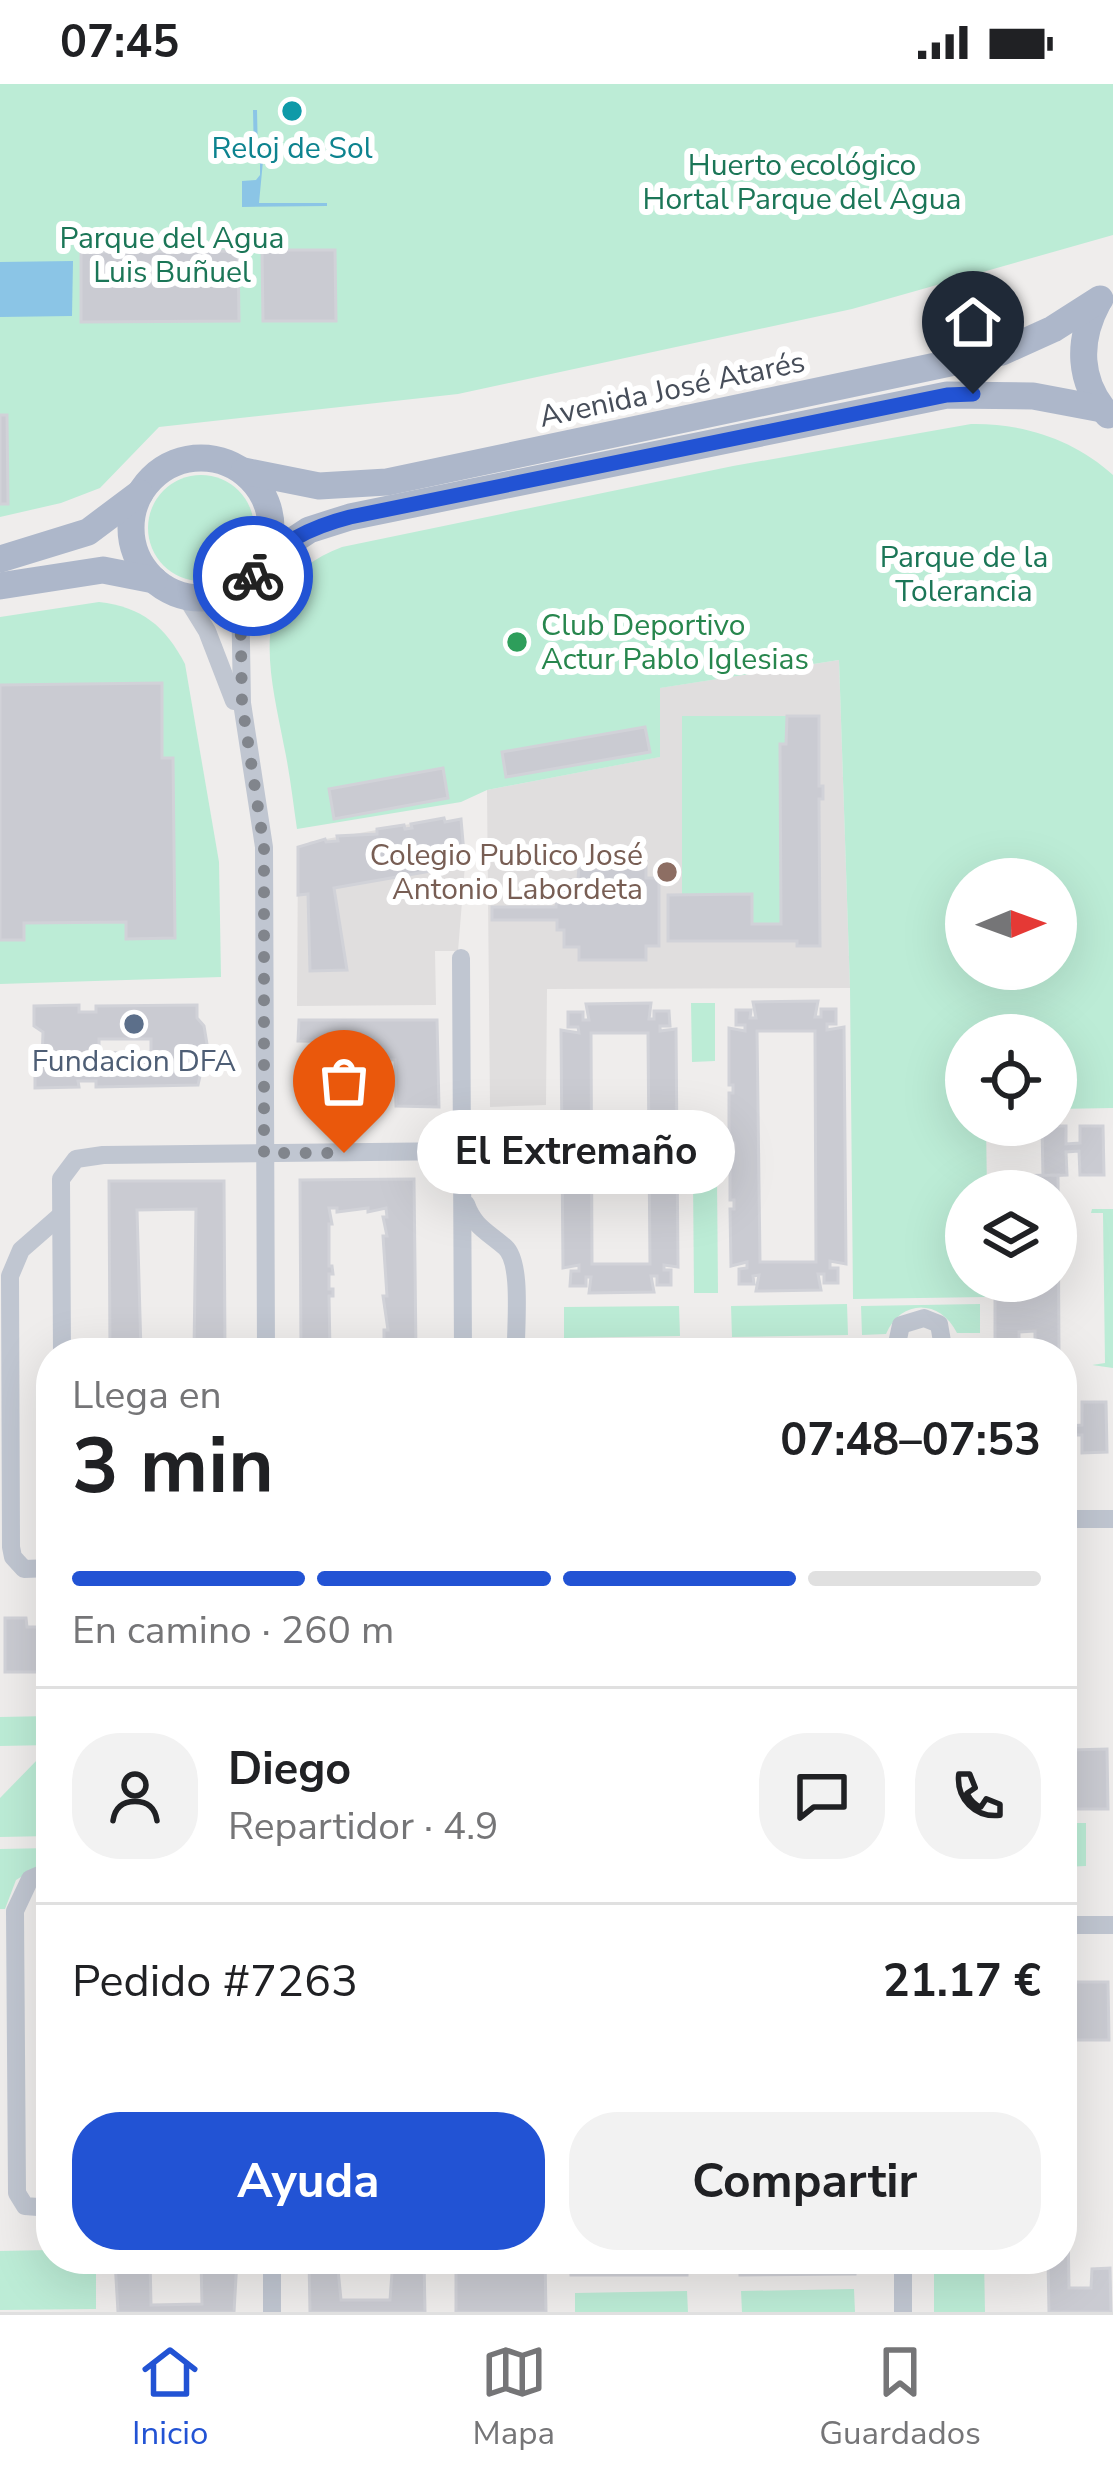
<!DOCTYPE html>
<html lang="es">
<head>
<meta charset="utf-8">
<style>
  body { margin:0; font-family:"Nunito Sans",sans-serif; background:#f2f2f2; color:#202124; height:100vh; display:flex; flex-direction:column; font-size:45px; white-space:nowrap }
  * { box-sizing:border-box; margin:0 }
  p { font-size:39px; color:#757577 }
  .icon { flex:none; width:66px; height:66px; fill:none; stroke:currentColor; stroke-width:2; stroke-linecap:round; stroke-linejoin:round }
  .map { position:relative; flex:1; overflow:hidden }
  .panel { position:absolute; left:36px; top:1254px; width:1041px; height:936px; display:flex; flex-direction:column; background:#fff; border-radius:48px; box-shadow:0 12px 48px #0002 }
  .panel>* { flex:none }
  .needle { width:78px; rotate:89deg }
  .tools { position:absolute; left:945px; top:774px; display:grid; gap:24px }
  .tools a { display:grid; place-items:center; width:132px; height:132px; border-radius:50%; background:#fff; box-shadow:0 12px 48px #0002; font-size:60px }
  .pin { position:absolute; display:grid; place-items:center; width:102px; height:102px; color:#fff; margin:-123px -51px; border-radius:50% 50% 50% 0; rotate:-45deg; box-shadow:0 0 12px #0007 }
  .pin .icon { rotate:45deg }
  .courier { position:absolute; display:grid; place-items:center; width:120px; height:120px; margin:-60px; border:9px solid #2253d4; border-radius:50%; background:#fff; color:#222; box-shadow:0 3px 15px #0007 }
  .bubble { position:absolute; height:84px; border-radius:42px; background:#fff; box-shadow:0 12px 48px #0002; font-size:39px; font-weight:700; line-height:84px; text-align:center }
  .head em { font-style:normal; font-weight:700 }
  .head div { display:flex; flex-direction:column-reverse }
  .head { display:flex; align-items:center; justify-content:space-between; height:204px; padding:0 36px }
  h1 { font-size:78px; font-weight:700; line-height:90px }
  .bar { display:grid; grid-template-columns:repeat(4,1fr); gap:18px 12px; align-content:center; height:144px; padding:0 36px }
  .bar i { height:15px; border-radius:9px; background:#e0e0e0 }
  .bar .on { background:#2253d4 }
  .bar p { grid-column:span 4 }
  .line { display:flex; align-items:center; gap:30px; padding:0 36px; border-top:3px solid #e0e0e0 }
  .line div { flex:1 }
  .round { display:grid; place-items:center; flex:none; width:126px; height:126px; border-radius:48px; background:#f2f2f2 }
  .button { display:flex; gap:24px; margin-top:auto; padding:24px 36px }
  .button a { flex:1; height:138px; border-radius:48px; background:#2253d4; color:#fff; font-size:48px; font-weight:700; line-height:138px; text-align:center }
  .button a+a { background:#f2f2f2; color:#202124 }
  .status { display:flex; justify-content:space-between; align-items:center; height:84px; padding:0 60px; background:#fff; direction:ltr }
  .status svg { height:33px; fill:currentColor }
  .tab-bar { display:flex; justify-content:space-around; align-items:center; height:168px; border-top:3px solid #e0e0e0; background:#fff; font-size:33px; color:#757577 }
  .tab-bar a { display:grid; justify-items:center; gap:6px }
  .tab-bar .on { color:#2253d4 }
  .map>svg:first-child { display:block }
  .education { fill:#e0dede }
  .green { fill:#bcecd6; fill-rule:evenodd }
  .water { fill:#8bc5e6 }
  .building { fill:#cacbd2; stroke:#d1d2d8; stroke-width:3; fill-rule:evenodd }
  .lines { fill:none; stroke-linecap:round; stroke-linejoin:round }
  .minor { stroke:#c0c6d1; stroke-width:18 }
  .primary { stroke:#adb7ca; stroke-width:27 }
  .done { stroke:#81858c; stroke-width:12; stroke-dasharray:0 21.6 }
  .route { stroke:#2253d4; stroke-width:15 }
  .culture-dot { fill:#0f9aa8; stroke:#fff; stroke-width:4.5 }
  .leisure-dot { fill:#2e9e5b; stroke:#fff; stroke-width:4.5 }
  .education-dot { fill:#8d6e63; stroke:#fff; stroke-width:4.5 }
  .service-dot { fill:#5c6f8a; stroke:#fff; stroke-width:4.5 }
  .labels { text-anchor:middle; stroke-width:12; stroke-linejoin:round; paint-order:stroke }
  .culture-label { font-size:30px; fill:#0d838f; stroke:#fff }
  .park-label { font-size:30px; fill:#1b7657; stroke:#fff }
  .street-label { font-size:30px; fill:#464d59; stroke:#fff }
  .leisure-label { font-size:30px; fill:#27864d; stroke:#fff; text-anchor:start }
  .education-label { font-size:30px; fill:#785e54; stroke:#fff; text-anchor:end }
  .service-label { font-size:30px; fill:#4e5e75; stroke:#fff }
</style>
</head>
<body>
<div class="status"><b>07:45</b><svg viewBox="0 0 49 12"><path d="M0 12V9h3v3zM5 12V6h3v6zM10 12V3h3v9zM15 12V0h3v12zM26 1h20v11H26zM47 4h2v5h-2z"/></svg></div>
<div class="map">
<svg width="1113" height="2228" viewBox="0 0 1113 2228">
  <rect width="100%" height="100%" fill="#efedec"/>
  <!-- education -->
  <g class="education">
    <path d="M839,576L850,904L547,905L546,1021L490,1023L487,706L659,673V604Z"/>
    <path d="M444,734L446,737L461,735L465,781L458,867H435L436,921L297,922L298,763L308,762L309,758Z"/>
  </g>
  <!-- green -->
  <g class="green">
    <path d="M0,0H1113V151L852,225L458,310L159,343L100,404L61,419L0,433Z"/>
    <path d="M971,340C1023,339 1075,356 1113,391V1024L1056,1025V951H966V1041H986L987,1107H966V1197H987V1213L853,1215L850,904L839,576L660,604V673L487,706L461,718L297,745C293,718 290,690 284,662C269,584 244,500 342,463L733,382ZM966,795H1056V885H966Z"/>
    <circle cx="201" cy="444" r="53"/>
    <path d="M99,518C142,523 165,542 185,580L219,778L221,893L0,900V533Z"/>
    <path d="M682,632H787L786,660L780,661L781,840H752L751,811H682Z"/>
    <path d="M691,919H715V977L692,978Z"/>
    <path d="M693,1093H717L718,1209H694Z"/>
    <path d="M1092,1125H1113V1284L1092,1281L1105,1279L1103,1129H1091Z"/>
    <path d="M847,1220L848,1251L732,1253L731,1222Z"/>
    <path d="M980,1220V1249H957C940,1215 901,1215 886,1250L862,1251L861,1222Z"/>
    <path d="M679,1222L680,1252L564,1254V1223Z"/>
    <path d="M51,1632V1661L0,1662V1633Z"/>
    <path d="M39,1674H51V1752L0,1753V1714Z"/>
    <path d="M1086,1739V1782L1062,1783V1739Z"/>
    <path d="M51,1764L47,1777L16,1796L5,1825H0V1765Z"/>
    <path d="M51,2166V2175H96V2225L0,2226V2167Z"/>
    <path d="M934,2175H984L985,2228H934Z"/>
    <path d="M854,2205L855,2228H742L741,2207Z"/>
    <path d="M687,2207L688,2228H575V2209Z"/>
  </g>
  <!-- water -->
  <g class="water">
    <path d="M253,26H257L258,73L263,77L259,119H327V122L242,123V97L256,96L260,91V79L254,74Z"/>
    <path d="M73,177L72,232L0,233V178Z"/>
  </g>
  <!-- building -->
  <g class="building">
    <path d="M262,166H335L336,237H263Z"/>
    <path d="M238,167L239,237L81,238V168Z"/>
    <path d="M0,331H7L8,420H0Z"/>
    <path d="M162,599V674H173L175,854L126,855V838L24,839V856H0V601Z"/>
    <path d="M787,632H819V702H823V715H819L820,862H797V857H668V811L752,810V840H781L780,660H786Z"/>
    <path d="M645,643L650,668L506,693L502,668Z"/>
    <path d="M443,684L448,714L334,735L329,705Z"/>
    <path d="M444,734L445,738L461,735L465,781L334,804L347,886L310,887L308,810L298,811V763L325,755L326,758L338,757L337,752L377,750V745L404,741L405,745L412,744L411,740Z"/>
    <path d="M558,761V775L509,776V762Z"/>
    <path d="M579,782H646V794H659V862H646V876H579V863H564V846H557V836H492V823H556L557,812H563V796H578Z"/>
    <path d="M818,917L815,933H821V925H836V940H827V946L844,943L846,1180L830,1177V1184H838V1199H824V1190H818L821,1206L756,1207L759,1191L753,1192L754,1200H739V1185L747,1184V1178L731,1182L730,1125H734V1116H730V1067H734V1059H729V1009H733V1001H729V944L745,947V941H736V926H751L750,934H756L753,918ZM757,947H815L816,1178H760Z"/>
    <path d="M651,919L649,935H654V927H669L670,942H660V947L676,945L678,1183L664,1181V1186H671V1201H657V1192H651L654,1208L589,1209L591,1193H586V1202H570L571,1187H579V1181L563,1184L561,946L579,949L578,943H568V928H583V936H589L586,920ZM591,949H648L650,1180H592Z"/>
    <path d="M79,921V928H96V922L197,921V934L204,942L207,960L198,1001L96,1003V997H78L79,1003L35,1004V984L42,977L43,948L34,942V922ZM99,955H151V968L99,969Z"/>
    <path d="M299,936H437L439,1023L396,1022L395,976L363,975L362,958L298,957Z"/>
    <path d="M1042,1042H1066V1060L1080,1059V1042H1103L1104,1091H1080L1079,1067L1066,1068L1067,1091L1043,1092Z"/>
    <path d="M1058,1091L1059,1269H1035V1247L1019,1248V1269H995V1197H1056V1107H1034V1102L994,1107V1092Z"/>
    <path d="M414,1095L416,1269H387V1262L384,1263V1246H388L383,1212H387L383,1152H387L383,1133H387L386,1124L368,1128V1124L337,1128V1124H329L332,1140H329V1182H332L333,1190H329V1205H333V1212H329L330,1269H333H301L300,1096Z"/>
    <path d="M109,1097H224L225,1269L194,1268L196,1125L137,1126L141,1268L110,1269Z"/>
    <path d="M679,1265V1269H564V1267Z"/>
    <path d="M1082,1318H1106L1107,1368L1082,1369V1351H1069V1369H1062V1319H1069V1342L1082,1341Z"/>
    <path d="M1062,1494H1069L1071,1666L1107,1665L1108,1725H1062Z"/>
    <path d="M5,1534H26L27,1543H51V1582H40V1588H5Z"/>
    <path d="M1062,1898H1108L1109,1956H1067V2078L1069,2204H1091L1092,2185L1110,2184L1111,2228H1049L1048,2175H1062Z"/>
    <path d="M150,2175L151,2221L202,2220L201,2175L237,2176L234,2228H118L115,2177L153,2175Z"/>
    <path d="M309,2175H337L341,2216H390L393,2175H424L425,2228H310Z"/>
    <path d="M456,2175H545L546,2228H456Z"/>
    <rect x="571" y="2175" width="116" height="16"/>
    <path d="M740,2175H855V2190L740,2191Z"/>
  </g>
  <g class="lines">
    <!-- minor -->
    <g class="minor">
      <path d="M240,503L242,619L264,763L266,1269"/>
      <path d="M186,513L207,547L234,617"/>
      <path d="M461,874L463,1269"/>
      <path d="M466,1120C474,1143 488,1148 505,1163C523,1179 515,1244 516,1269"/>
      <path d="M62,1269L61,1095L76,1075L103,1071L463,1067"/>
      <path d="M895,1269L901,1241L924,1234L939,1240L944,1269"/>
      <path d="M1062,1435H1113"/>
      <path d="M51,1484L24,1485L13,1473L11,1463L10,1192L21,1166L61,1131"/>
      <path d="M51,1786L30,1795L15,1827L17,2109L25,2122L51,2124"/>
      <path d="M1062,1841H1113"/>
      <path d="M272,2175V2228"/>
      <path d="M903,2175V2228"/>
    </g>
    <!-- primary -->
    <g class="primary">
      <path d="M1098,218C1077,257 1078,298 1108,331"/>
      <circle cx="201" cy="444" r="70"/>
      <path d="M244,387L319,402L387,398L1002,268L1053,245L1100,215"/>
      <path d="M0,475L88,448L140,409"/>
      <path d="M265,475L309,446L350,433L947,311L1033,312L1102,325"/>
      <path d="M0,502L103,486L154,496"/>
    </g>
  </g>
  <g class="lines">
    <!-- done -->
    <path class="done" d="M253,492L240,503L242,619L264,763V1069H344"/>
    <!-- route -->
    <path class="route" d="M253,492C277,459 311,443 350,433L947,311L973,310"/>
  </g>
  <!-- markers -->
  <circle class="culture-dot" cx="292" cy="27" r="12"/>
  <circle class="leisure-dot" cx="517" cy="558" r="12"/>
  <circle class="education-dot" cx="667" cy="788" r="12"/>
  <circle class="service-dot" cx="134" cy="940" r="12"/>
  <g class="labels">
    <!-- culture labels -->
    <g class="culture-label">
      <text x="292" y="74">Reloj de Sol</text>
    </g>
    <!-- park labels -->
    <g class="park-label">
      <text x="802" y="91">Huerto ecológico<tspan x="802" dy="34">Hortal Parque del Agua</tspan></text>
      <text x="172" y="164">Parque del Agua<tspan x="172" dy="34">Luis Buñuel</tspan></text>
      <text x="964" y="483">Parque de la<tspan x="964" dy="34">Tolerancia</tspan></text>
    </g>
    <!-- street labels -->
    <g class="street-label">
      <text transform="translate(672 305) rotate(-12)" y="10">Avenida José Atarés</text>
    </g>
    <!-- leisure labels -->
    <g class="leisure-label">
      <text x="541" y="551">Club Deportivo<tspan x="541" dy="34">Actur Pablo Iglesias</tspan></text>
    </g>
    <!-- education labels -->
    <g class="education-label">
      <text x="643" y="781">Colegio Publico José<tspan x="643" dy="34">Antonio Labordeta</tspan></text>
    </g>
    <!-- service labels -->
    <g class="service-label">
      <text x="134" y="987">Fundacion DFA</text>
    </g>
  </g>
</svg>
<div class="tools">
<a><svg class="needle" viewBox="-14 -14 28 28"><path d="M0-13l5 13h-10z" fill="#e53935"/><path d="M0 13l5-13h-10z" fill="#757577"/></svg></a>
<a><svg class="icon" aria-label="locate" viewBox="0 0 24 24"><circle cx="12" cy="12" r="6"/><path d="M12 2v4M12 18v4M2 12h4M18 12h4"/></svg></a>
<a><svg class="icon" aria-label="layers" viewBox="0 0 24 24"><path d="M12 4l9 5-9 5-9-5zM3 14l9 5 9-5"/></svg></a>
</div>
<div class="pin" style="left:344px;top:1069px;background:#ea580c"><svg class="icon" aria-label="bag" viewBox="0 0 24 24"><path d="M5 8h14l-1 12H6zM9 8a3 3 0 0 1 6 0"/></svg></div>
<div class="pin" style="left:973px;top:310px;background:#1f2937"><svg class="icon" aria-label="home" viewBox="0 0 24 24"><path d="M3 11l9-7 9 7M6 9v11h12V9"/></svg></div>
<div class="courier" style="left:253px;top:492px"><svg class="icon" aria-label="bike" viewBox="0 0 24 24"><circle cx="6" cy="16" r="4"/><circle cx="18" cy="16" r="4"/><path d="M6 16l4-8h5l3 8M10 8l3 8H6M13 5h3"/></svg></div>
<div class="bubble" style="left:417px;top:1026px;width:318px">El Extremaño</div>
<section class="panel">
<div class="head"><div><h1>3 min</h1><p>Llega en</p></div><em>07:48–07:53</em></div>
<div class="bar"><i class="on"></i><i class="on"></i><i class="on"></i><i></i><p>En camino · 260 m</p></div>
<div class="line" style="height:216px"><a class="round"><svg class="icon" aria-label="person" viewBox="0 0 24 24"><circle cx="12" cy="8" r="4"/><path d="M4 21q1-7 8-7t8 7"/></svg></a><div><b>Diego</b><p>Repartidor · 4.9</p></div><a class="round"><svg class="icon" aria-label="chat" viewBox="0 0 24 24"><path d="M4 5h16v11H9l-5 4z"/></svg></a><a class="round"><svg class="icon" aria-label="phone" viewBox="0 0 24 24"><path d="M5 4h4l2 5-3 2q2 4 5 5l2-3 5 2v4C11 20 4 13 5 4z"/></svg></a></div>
<div class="line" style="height:156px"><div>Pedido #7263</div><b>21.17 €</b></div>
<div class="button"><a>Ayuda</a><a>Compartir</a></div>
</section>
</div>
<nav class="tab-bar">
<a class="on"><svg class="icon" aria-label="home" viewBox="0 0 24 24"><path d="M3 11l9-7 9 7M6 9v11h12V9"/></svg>Inicio</a>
<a><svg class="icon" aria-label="map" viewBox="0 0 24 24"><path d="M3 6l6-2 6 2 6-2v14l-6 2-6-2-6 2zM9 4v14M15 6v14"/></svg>Mapa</a>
<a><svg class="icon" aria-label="saved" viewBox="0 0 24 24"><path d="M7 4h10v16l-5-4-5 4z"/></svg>Guardados</a>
</nav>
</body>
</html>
